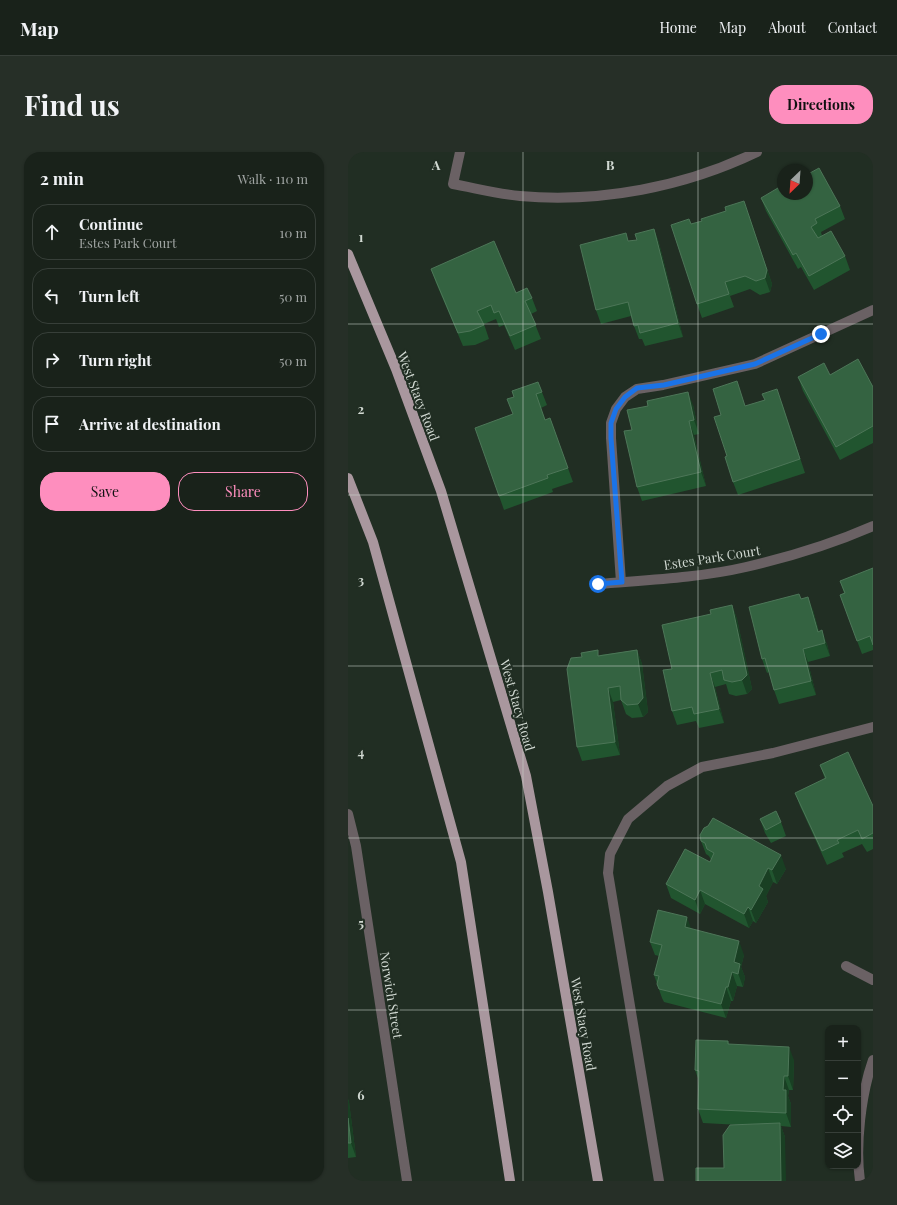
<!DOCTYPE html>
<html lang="en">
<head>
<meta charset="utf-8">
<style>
	body { margin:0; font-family:"Playfair Display",serif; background:#262f27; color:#f1f3f6 }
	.controls { position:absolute; right:12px; bottom:12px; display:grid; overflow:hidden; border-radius:8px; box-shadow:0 1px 3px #0004 }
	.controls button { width:36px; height:36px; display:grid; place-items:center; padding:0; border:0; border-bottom:1px solid #373f39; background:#19221a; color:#f1f3f6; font:20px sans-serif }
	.compass { position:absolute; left:429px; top:12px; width:36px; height:36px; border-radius:50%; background:#19221a; box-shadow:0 1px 3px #0004; rotate:205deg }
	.stop { position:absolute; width:12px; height:12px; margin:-9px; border:3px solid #1a73e8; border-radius:50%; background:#fff }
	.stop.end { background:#1a73e8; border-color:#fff; box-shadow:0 1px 4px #0008 }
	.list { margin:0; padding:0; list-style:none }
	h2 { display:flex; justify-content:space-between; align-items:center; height:52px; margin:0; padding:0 16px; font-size:17px }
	h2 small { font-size:13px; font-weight:400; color:#9fa4a2 }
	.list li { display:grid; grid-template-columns:26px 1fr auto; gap:12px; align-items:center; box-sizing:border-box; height:56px; margin:0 8px 8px; padding:0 8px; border:1px solid #373f39; border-radius:16px }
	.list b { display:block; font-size:15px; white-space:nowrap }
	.list p { margin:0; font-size:13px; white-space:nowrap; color:#9fa4a2 }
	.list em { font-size:13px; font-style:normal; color:#9fa4a2 }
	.actions { display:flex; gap:8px; padding:12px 16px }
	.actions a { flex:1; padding:9px 0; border:1px solid #fe8ebe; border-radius:16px; text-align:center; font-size:14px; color:#fe8ebe }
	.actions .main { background:#fe8ebe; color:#111 }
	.icon { flex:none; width:22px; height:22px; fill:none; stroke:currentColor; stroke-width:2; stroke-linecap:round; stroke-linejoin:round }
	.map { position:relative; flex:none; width:525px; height:1029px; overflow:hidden; border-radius:16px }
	header { display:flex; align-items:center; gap:24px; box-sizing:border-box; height:56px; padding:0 20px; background:#19221a; border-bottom:1px solid #373f39 }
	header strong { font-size:19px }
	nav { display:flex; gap:22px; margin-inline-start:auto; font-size:14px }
	.intro { display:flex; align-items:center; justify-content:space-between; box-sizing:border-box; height:96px; padding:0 24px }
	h1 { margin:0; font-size:28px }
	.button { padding:10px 18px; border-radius:16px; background:#fe8ebe; color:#111; font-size:14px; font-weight:700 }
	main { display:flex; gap:24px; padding:0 24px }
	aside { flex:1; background:#19221a; border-radius:16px; box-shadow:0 1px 3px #0004 }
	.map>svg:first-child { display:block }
</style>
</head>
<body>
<header>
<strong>Map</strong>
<nav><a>Home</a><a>Map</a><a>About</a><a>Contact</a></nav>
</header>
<div class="intro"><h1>Find us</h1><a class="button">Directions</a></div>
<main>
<aside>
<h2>2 min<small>Walk · 110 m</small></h2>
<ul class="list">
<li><svg class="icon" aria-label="ahead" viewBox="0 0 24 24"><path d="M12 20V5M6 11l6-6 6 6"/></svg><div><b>Continue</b><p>Estes Park Court</p></div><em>10 m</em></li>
<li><svg class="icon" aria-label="left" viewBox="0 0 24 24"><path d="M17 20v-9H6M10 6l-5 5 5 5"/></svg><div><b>Turn left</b></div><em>50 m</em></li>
<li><svg class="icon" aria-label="right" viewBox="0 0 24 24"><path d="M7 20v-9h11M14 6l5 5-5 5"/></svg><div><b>Turn right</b></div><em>50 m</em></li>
<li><svg class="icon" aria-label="arrive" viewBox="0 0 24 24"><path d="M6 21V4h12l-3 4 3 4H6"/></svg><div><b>Arrive at destination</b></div></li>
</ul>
<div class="actions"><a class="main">Save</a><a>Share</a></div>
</aside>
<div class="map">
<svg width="525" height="1029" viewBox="0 0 525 1029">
	<rect width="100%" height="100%" fill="#212e23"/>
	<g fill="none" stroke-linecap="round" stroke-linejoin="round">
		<!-- minor -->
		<g stroke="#6a6164" stroke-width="10">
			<path d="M112,0L105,32C127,36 150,42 172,44C253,51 336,35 409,0"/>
			<polyline points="273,430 263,286 263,271 268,257 277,245 289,237 315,233 407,212 525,158"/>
			<path d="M250,432C297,428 351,426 398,415C441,405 484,392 525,374"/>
			<polyline points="0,662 8,694 59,1029"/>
			<polyline points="498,814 525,828"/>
			<polyline points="311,1029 260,721 262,702 280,667 319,634 354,615 425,601 525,575"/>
			<path d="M512,1029C507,993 513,942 525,908"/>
		</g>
		<!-- major -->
		<g stroke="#a9979e" stroke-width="10">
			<polyline points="0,102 48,217 93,339 178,624 200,740 250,1029"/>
			<polyline points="0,326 25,390 113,710 162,1029"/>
		</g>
	</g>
	<!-- wall -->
	<g fill="#21552f">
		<polygon points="413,46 492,54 497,67 473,80 474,84 497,104 502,118 466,138 453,115 450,117 418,59"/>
		<polygon points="401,63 424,132 422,140 412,143 402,137 382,144 386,155 354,166 349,152 343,72"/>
		<polygon points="306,77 311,91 335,185 297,194 294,187 291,187 286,174 283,164 253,172 248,158 281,89 289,88"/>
		<polygon points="83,117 168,141 184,146 189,159 183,162 193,187 167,198 156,173 151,175 148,167 136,172 141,187 127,193 115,194 88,131"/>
		<polygon points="450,225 525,235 525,291 492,308 455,239"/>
		<polygon points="190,230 199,253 193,256 197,268 202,266 225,330 204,337 205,340 156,358 127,276 165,263 166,245"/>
		<polygon points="434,251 457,321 390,343 385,330 379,304 398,254"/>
		<polygon points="345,253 351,282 346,283 358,334 294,349 289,335 284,278"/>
		<polygon points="525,416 525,498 514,502 492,443 496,441 492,429"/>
		<polygon points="453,447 465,458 471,480 479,492 482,504 460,510 468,543 431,552 426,538 421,520 419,521 414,507"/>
		<polygon points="384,453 389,467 404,537 399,542 388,544 381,542 378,532 367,535 376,571 351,576 348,569 329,573 324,559 324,517 363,462"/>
		<polygon points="289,498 294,512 300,560 295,565 284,566 278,562 273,548 265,550 272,603 234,609 229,595 252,503"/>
		<polygon points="472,613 525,654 525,697 519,700 514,692 494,701 496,705 479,713 452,654 447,641 477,627"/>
		<polygon points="412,667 433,670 438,684 423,691 417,681"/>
		<polygon points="360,674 438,717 429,732 425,730 418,744 420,750 408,771 405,769 401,776 357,752 352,762 323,746 318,732 362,710 363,708 361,704 358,702 353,689"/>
		<polygon points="343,777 396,803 393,815 397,825 395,835 389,834 385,849 383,849 378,866 316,850 314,846 306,823 311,804 307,803 302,790"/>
		<polygon points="380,889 381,892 446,908 445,938 441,938 440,944 443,952 443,975 433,974 437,985 376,1016 392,973 355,971 350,957 351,929 347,918"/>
		<polygon points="0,947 1,950 8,1005 0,1006"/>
	</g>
	<!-- shaded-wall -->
	<g fill="#193f23">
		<polygon points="396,49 424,132 422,140 417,126"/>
		<polygon points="306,77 311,91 335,185 330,171"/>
		<polygon points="340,240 345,253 351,282 346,268"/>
		<polygon points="341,269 346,283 358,334 353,320"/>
		<polygon points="460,445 465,458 475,494 470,480"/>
		<polygon points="384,453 389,467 404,537 399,542 394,528"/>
		<polygon points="474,478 479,492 482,504 477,491"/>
		<polygon points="455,497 460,510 468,543 463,529"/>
		<polygon points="289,498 294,512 300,560 295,565 290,552"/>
		<polygon points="362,521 367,535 376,571 371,557"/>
		<polygon points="260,536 265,550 272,603 267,590"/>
		<polygon points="433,703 438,717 429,732 424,718"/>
		<polygon points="420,716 425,730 418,744 420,750 408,771 403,758 411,734"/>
		<polygon points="352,738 357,752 352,762 347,748"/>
		<polygon points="400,755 405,769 401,776 396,762"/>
		<polygon points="339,765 344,779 337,775"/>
		<polygon points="391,789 396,803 393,815 397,825 395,835 386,810"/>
		<polygon points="384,820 389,834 385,849 380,835"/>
		<polygon points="378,835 383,849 378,866 373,852"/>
		<polygon points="441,895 446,908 445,938 440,924"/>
		<polygon points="436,924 441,938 440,944 443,952 443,975 438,961 435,938"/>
		<polygon points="0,947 1,950 8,1005 3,991 0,966"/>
		<polygon points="432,971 437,985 438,1029 433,1029"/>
	</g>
	<!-- building -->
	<g fill="#346341" stroke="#4d7658">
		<polygon points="457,16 462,21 471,16 492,54 467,67 469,71 463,75 470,86 483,79 497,104 461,124 448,101 445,103 413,46 435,33 435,42 459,42 459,18 452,18"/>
		<polygon points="396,49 419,118 417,126 408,129 397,124 377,130 381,142 349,152 323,73 341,67 343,72 354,69 353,67 378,59 377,55"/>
		<polygon points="306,77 330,171 292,181 290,173 286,174 280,150 248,158 232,93 278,81 280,89 289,88 287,82"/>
		<polygon points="146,89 168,141 179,136 184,146 177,149 188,173 162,184 151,159 146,161 143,153 129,159 136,173 122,179 110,181 83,117"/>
		<polygon points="510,207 525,235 525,274 488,295 450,225 476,211 482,223"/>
		<polygon points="389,229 397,254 417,248 414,242 429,237 452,307 385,330 377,305 379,304 366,265 373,263 365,237"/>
		<polygon points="190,230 194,240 188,242 197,268 202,266 220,316 199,323 200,326 151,344 127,276 165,262 159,247 166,245 164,239"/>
		<polygon points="340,240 346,268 341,269 353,320 289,335 276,279 284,278 279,258 300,254 299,249"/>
		<polygon points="525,416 525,493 522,484 509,489 492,443 497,441 492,429"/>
		<polygon points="451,442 453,447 460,445 470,480 474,478 477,491 455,497 463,529 426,538 417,506 414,507 401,455"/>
		<polygon points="384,453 399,523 394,528 384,530 376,528 374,518 362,521 371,557 346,562 344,555 324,559 315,518 324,517 314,473 363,462 362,458"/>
		<polygon points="250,498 250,504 289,498 295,546 290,552 279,553 273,548 272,534 260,536 267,590 229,595 219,517 223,506 234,505 233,501"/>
		<polygon points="500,600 525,654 525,681 514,687 510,678 489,688 491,691 474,699 447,641 478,626 472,613"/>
		<polygon points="428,659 433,670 418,678 412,667"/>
		<polygon points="365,666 433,703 424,718 420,716 411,734 415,737 403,758 400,755 396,762 352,738 347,748 318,732 337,697 362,710 366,701 359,697 357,691 353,689 352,683 356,676 360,674"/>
		<polygon points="310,758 339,765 337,775 391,789 386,810 392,812 390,822 384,820 380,835 378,835 373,852 311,837 309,832 311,824 306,823 314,793 302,790"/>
		<polygon points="348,888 380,889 380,892 441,895 440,924 436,924 435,938 438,938 438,961 350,957 351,919 347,918"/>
		<polygon points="0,966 3,991 0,991"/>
		<polygon points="432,971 433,1029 348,1029 348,1016 376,1016 375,983 382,973"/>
	</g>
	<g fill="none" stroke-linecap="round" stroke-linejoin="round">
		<!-- route -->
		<polyline stroke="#1a73e8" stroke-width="5" points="250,432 274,430 263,286 263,271 268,257 277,245 289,236 316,233 407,212 473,182"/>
	</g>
	<!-- grid -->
	<path fill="none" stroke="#d1d9d2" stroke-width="1" stroke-opacity="0.55" d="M175,0V1029M350,0V1029M0,172H525M0,343H525M0,514H525M0,686H525M0,858H525"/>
	<g text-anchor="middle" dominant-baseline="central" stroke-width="4" stroke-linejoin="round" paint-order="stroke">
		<!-- street labels -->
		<g font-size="13" fill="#d1d9d2" stroke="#212e23">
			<text transform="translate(71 244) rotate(69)">West Stacy Road</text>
			<text transform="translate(364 405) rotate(-9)">Estes Park Court</text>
			<text transform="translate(170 553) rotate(74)">West Stacy Road</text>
			<text transform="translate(44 843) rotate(81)">Norwich Street</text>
			<text transform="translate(236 872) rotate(80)">West Stacy Road</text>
		</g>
	</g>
	<g font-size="13" text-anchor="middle" font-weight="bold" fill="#d1d9d2" stroke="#212e23" stroke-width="4" stroke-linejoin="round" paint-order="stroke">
		<text x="88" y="18">A</text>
		<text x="262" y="18">B</text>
		<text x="13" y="90">1</text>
		<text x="13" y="262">2</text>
		<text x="13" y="433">3</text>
		<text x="13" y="605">4</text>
		<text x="13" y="776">5</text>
		<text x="13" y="948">6</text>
	</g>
</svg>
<div class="controls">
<button>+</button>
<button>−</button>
<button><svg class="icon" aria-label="locate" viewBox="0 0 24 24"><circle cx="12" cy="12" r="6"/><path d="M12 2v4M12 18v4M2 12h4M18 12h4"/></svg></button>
<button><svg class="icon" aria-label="layers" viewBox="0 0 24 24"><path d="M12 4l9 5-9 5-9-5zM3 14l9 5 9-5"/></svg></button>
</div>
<svg class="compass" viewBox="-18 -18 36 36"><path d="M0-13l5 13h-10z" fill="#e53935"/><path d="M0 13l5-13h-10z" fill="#9fa4a2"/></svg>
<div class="stop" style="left:250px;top:432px"></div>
<div class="stop end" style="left:473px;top:182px"></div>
</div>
</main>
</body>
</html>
